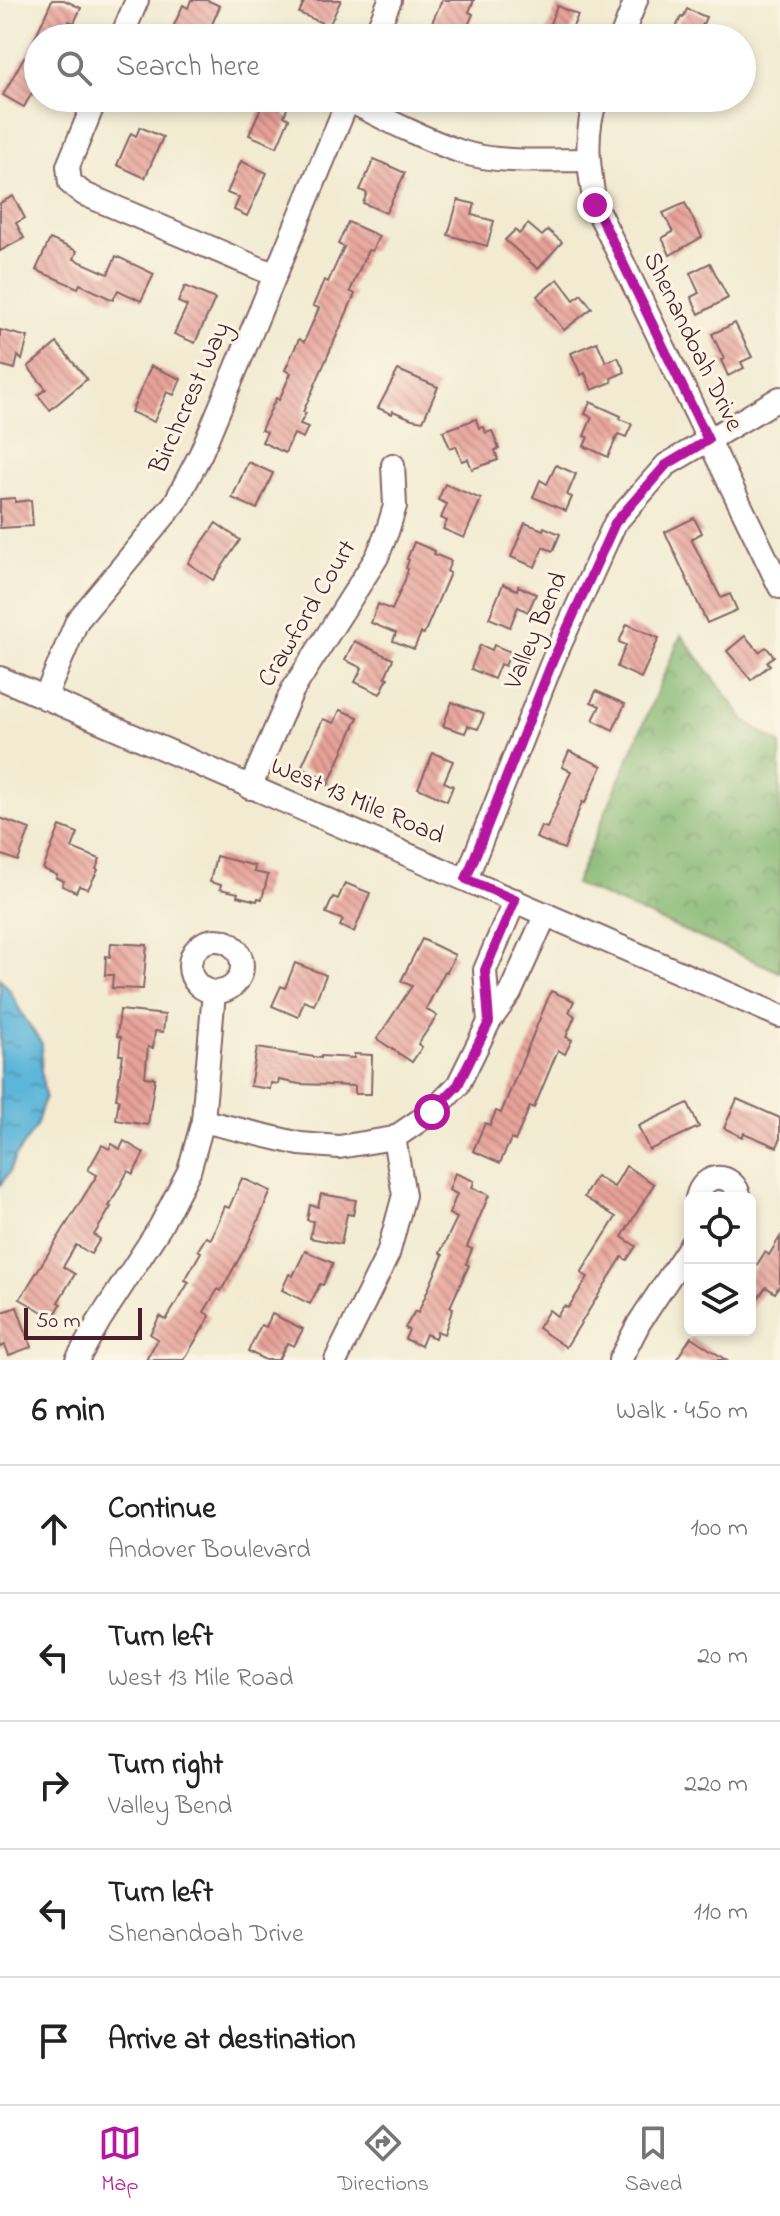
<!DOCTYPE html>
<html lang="en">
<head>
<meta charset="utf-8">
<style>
	body { margin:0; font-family:"Indie Flower",sans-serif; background:#f6f6f6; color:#222 }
	.controls { position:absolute; right:24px; bottom:24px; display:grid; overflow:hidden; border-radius:12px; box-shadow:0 4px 12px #0003 }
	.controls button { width:72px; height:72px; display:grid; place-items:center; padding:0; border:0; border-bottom:2px solid #e0e0e0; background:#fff; color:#222; font:40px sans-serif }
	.scale { position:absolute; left:24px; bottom:20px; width:118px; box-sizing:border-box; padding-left:8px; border:4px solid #4a1f2b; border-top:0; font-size:22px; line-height:28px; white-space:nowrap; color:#4a1f2b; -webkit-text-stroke:6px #fcf5e5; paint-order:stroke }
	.stop { position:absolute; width:24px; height:24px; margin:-18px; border:6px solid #b5179e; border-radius:50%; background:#fff }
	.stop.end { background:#b5179e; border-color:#fff; box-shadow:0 2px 8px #0008 }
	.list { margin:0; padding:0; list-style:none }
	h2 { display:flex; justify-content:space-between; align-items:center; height:104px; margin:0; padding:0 32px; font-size:34px }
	h2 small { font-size:26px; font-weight:400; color:#767676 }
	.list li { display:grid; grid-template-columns:52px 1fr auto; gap:24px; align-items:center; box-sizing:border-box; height:128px; padding:0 32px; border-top:2px solid #e0e0e0 }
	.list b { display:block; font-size:30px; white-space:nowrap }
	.list p { margin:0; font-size:26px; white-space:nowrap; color:#767676 }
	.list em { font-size:26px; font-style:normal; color:#767676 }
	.icon { flex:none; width:44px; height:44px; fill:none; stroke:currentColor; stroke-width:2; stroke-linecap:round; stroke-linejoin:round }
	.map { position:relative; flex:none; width:780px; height:1360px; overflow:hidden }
	.search { position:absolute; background:#fff; box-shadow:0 4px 12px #0003; left:24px; right:24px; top:24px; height:88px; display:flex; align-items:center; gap:20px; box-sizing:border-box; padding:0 28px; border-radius:44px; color:#767676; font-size:30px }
	.sheet { height:744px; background:#fff }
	nav { display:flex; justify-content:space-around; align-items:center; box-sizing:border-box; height:112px; border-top:2px solid #e0e0e0; background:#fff; font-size:22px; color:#767676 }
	nav a { display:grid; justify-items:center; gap:4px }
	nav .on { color:#b5179e }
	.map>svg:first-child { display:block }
</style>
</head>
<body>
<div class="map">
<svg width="780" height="1360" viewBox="0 0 780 1360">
	<defs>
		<pattern id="forest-crowns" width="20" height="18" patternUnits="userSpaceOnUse" patternTransform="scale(2)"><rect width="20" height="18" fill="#82b670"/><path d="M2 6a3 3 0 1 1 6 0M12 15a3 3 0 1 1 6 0" fill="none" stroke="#6c935c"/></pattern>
		<pattern id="water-ripples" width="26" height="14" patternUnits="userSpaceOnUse" patternTransform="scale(2)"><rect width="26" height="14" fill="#5cb6d9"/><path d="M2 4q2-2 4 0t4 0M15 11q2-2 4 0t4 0" fill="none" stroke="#4e93b0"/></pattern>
		<pattern id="building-back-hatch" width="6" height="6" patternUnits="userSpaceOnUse" patternTransform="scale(2)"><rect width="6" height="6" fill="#e7a29a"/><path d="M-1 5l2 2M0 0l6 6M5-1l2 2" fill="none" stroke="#bd837e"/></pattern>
	</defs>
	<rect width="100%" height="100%" fill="#fcf5e5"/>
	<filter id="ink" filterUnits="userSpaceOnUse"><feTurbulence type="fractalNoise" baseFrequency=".0125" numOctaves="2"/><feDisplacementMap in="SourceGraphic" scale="16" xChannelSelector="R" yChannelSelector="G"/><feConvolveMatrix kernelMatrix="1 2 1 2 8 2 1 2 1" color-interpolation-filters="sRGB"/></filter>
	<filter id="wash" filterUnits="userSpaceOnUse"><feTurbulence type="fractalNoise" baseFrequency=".006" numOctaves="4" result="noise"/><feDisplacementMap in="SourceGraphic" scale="32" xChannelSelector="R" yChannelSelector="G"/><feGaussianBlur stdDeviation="1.8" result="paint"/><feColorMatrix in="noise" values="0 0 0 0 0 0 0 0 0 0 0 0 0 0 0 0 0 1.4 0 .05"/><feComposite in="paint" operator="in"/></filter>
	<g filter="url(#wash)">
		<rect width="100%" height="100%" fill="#f2ebd2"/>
		<!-- forest -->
		<polygon fill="url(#forest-crowns)" stroke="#666a4e" stroke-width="2" points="681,635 746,721 780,744 780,972 575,884"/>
		<!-- water -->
		<polygon fill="url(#water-ripples)" stroke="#536a82" stroke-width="2" points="0,978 9,989 22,1014 42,1044 41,1071 45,1096 36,1127 15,1157 9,1173 0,1185"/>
		<g id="blocks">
			<!-- building -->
			<g fill="url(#building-back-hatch)">
				<polygon points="52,0 64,0 81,8 74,23 69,21 62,38 38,38 38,96 32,93 24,107 3,95 24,57 26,58"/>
				<polygon points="191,0 207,0 220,6 206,38 185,38 171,32 183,5 188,8"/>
				<polygon points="305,0 341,0 329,26 299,13"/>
				<polygon points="442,0 474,0 469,12 473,14 463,38 425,38"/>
				<polygon points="557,6 578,15 568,38 544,38"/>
				<polygon points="687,9 706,17 697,38 671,38 681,17 683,18"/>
				<polygon points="265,98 288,106 284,116 289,119 277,147 249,135"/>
				<polygon points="504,98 546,98 542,112 504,102"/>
				<polygon points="140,127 163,137 145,178 117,165 131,133 136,136"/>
				<polygon points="374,159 405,173 386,213 363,203 367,193 360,190"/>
				<polygon points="241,161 267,173 247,216 234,210 239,198 227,193"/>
				<polygon points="13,196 25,218 16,223 24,238 0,251 0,203"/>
				<polygon points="458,200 475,204 472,215 494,221 487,246 448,235"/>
				<polygon points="685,203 702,237 670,255 662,238 673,232 663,213"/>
				<polygon points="348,222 379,236 372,251 368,250 350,291 355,294 303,412 306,413 300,424 308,427 303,438 294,434 285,453 262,442 267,432 261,430 276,398 279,400 291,373 285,370 299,339 304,342 319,308 313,306 324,280 328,282 344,247 338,244"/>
				<polygon points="528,224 542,236 548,230 562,242 538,269 505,240 515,230 519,234"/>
				<polygon points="50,239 77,251 74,259 108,274 116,256 154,274 141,301 118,290 113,300 80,284 78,288 36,270"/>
				<polygon points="710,263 728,298 699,314 691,297 699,293 690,273"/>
				<polygon points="558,279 574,300 581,294 592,308 564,330 537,296"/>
				<polygon points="185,286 215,299 195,343 174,334 187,306 178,302"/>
				<polygon points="735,323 752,357 741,362 744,368 728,376 721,360 724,359 712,334"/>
				<polygon points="0,330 28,337 22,360 18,356 15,369 0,365"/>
				<polygon points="597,342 606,362 618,357 625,372 611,378 612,382 592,390 585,373 581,375 571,353"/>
				<polygon points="57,343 87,379 50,410 38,395 46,389 28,367"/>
				<polygon points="151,366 181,379 174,395 167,392 154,422 131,412"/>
				<polygon points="398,370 438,387 423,421 412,419 393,411 392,414 378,408"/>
				<polygon points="590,402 621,416 620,419 632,424 626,437 618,434 608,457 584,446 588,437 584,436 592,417 585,414"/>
				<polygon points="476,419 479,428 484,427 486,433 492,431 499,449 495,450 498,460 472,469 468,459 462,461 456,446 450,448 443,431"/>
				<polygon points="248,462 273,473 257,509 232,498"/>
				<polygon points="556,465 576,474 567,495 572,497 566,511 533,497 540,480 547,484"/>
				<polygon points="445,484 481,499 464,538 443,529 447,521 441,518 447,504 438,500"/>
				<polygon points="15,498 15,502 31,500 33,526 0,528 0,499"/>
				<polygon points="694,518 702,533 691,539 721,598 730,594 737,610 707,623 665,532"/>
				<polygon points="216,523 240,540 213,580 188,563"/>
				<polygon points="525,523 543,530 544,527 560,534 553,551 543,547 535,567 511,557"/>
				<polygon points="414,542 435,551 434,554 451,561 447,571 450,573 424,634 421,633 414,649 393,641 396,633 371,623 378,604 392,610 405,580 408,569 406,568 409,560 407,559"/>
				<polygon points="503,584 517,590 518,586 536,594 528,612 518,607 510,627 489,618"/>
				<polygon points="627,624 659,638 641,678 617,667 626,645 619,642"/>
				<polygon points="745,636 759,652 766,647 774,656 767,662 770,665 751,680 727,651"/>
				<polygon points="354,641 393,659 385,677 388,678 380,694 355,682 362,668 345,660"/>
				<polygon points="480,645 492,650 494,645 511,652 505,666 500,664 494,679 471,669"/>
				<polygon points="596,691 625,704 613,730 593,720 600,706 591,702"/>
				<polygon points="452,702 484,714 478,729 468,726 465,733 443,726"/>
				<polygon points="340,710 358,717 328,785 316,780 318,775 301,768 323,719 334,723"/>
				<polygon points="569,751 602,766 585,803 582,802 564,849 536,838 541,826 547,828 571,771 562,767"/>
				<polygon points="433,753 453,761 444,782 453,786 447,801 418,788"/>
				<polygon points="0,818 30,829 18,861 0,854"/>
				<polygon points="60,826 78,833 72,848 100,859 96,869 98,870 88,889 79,886 76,892 62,886 64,881 56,878 57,875 43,869"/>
				<polygon points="216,856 255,866 254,872 268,875 262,899 258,898 257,901 237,896 238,893 220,889 221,885 210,882"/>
				<polygon points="345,883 370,893 354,932 340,926 343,920 326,913 333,897 338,899"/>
				<polygon points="422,939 455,955 447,972 445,971 426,1009 437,1016 418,1044 422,1047 412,1062 377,1039 412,986 401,981"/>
				<polygon points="111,943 147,945 143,989 112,988 113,975 105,975 106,956 110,957"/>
				<polygon points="295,963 326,975 314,1005 304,1001 298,1017 272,1006 281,986 285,988"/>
				<polygon points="551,991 574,1001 569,1012 575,1016 566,1037 572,1040 565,1054 558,1050 534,1108 530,1106 515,1141 511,1139 500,1163 473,1151 485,1123 490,1125 496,1111 501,1113"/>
				<polygon points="120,1010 165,1015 163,1032 155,1031 153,1048 148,1047 145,1077 155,1078 148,1125 116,1120 119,1099 116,1099 123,1055 119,1055 121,1037 117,1036"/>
				<polygon points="257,1048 321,1058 321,1056 354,1058 354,1054 372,1055 371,1094 355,1094 355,1086 299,1084 279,1080 278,1084 271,1083 270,1089 250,1086"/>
				<polygon points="737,1099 780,1118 780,1140 777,1147 744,1133 742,1137 724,1128"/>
				<polygon points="688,1103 699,1127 649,1150 638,1126"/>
				<polygon points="124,1141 144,1153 133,1174 128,1171 109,1206 111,1207 94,1235 100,1239 91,1254 76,1245 63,1267 75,1274 58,1302 61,1304 53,1318 20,1299 97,1175 88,1170 102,1145 109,1149 112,1144 120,1149"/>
				<polygon points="626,1166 654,1184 622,1237 636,1246 627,1260 622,1257 566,1347 538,1328 549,1310 557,1316 564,1306 568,1308 588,1277 581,1273 616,1217 584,1197 596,1176 614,1187"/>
				<polygon points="455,1173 474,1181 472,1188 489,1195 467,1247 472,1249 466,1264 469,1265 450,1307 453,1308 444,1334 437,1331 435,1338 426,1334 421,1346 405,1339 409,1330 405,1328 415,1311 418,1313 443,1255 440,1253 457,1218 449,1214 457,1194 449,1190"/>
				<polygon points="242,1178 271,1191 249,1241 227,1280 221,1291 218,1289 204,1312 210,1316 184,1360 146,1360 158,1339 150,1334 160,1316 166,1320 189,1282 185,1280 201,1252 198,1250 206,1237 211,1239 225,1206 229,1208"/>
				<polygon points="321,1194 356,1200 353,1215 347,1214 341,1244 310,1238 313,1221 307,1220 310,1205 318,1207"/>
				<polygon points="780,1237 780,1285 775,1293 766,1287 750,1310 750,1276 765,1252 769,1255"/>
				<polygon points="305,1251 333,1263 323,1285 320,1284 310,1304 282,1290 289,1274 293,1276"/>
				<polygon points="17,1307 31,1347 9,1355 5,1345 0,1347 0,1313"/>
				<polygon points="272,1314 303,1329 294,1346 287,1343 278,1360 265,1360 248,1351 261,1325 266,1327"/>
				<polygon points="691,1337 726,1360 676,1360"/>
			</g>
		</g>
	</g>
	<g filter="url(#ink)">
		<use href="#blocks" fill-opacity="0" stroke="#856665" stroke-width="2"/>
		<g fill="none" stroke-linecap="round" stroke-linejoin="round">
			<!-- minor casing -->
			<g stroke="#856665" stroke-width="26">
				<g id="minor">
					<polyline points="121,38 137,0"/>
					<polyline points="374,38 390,0"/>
					<polyline points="621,38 636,0"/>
					<polyline points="96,98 68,166 70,183 84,194 275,275"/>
					<path d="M597,98C583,133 589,169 595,205L780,587"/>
					<path d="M348,100C385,119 423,139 462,152C498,164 549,160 587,160"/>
					<polyline points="0,678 780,1016"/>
					<polyline points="45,698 77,621 175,503 201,453 349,98"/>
					<polyline points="250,788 292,691 377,557 387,532 395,506 393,465"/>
					<polyline points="466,879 553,660 615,523 666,465 780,398"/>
					<circle cx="216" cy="966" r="26"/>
					<polyline points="489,1022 485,970 515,900"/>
					<polyline points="203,1121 300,1144 339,1147 394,1138 432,1112 458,1085 489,1022 510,993 546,914"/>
					<path d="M697,1198C703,1171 734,1171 740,1198"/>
					<polyline points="77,1360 99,1321 160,1227 189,1171 203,1121 214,992"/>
					<polyline points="336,1360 388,1254 404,1195 394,1138"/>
					<polyline points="620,1360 639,1323 690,1246"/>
				</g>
			</g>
			<!-- minor -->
			<use href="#minor" stroke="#fff" stroke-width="22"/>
		</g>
	</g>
	<g fill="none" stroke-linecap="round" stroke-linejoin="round" filter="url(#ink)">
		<!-- route -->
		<polyline stroke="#b5179e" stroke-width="10" points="432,1112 458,1085 489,1022 485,970 515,900 466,879 553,660 615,523 666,465 708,440 595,205"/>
	</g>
	<g text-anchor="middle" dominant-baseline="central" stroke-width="6" stroke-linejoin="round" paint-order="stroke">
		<!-- street labels -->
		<g font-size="26" fill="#4a1f2b" stroke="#fcf5e5">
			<text transform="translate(692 342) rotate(64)">Shenandoah Drive</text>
			<text transform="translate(191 398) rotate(-66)">Birchcrest Way</text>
			<text transform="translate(308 614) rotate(-59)">Crawford Court</text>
			<text transform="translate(537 631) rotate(-67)">Valley Bend</text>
			<text transform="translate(357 802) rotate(23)">West 13 Mile Road</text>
		</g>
	</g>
</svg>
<div class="controls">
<button><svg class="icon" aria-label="locate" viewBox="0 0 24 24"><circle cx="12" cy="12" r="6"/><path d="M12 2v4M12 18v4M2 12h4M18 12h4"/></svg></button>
<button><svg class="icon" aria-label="layers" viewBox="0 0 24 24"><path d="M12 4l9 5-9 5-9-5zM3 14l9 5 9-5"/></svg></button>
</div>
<div class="scale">50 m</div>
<div class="stop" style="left:432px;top:1112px"></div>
<div class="stop end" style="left:595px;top:205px"></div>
<div class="search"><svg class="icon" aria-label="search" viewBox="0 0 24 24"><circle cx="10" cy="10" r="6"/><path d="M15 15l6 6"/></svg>Search here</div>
</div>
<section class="sheet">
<h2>6 min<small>Walk · 450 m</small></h2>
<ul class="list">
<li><svg class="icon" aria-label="ahead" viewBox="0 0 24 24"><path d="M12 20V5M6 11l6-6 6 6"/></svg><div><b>Continue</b><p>Andover Boulevard</p></div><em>100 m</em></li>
<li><svg class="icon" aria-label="left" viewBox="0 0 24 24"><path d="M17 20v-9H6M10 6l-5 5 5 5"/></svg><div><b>Turn left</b><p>West 13 Mile Road</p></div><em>20 m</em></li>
<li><svg class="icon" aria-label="right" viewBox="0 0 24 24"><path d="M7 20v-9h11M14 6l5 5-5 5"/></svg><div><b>Turn right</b><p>Valley Bend</p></div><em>220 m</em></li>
<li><svg class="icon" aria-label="left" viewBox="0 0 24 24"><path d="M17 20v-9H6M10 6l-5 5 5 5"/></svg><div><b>Turn left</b><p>Shenandoah Drive</p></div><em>110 m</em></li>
<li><svg class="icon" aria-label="arrive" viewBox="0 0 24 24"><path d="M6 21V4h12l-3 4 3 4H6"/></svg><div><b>Arrive at destination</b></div></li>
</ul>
</section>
<nav>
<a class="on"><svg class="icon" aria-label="map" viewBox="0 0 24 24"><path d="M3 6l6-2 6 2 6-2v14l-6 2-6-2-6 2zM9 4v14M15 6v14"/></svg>Map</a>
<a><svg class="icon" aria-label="directions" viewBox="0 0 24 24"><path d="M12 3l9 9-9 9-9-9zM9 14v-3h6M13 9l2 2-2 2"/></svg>Directions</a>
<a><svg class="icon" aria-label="saved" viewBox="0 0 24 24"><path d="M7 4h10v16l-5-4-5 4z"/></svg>Saved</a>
</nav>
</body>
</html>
